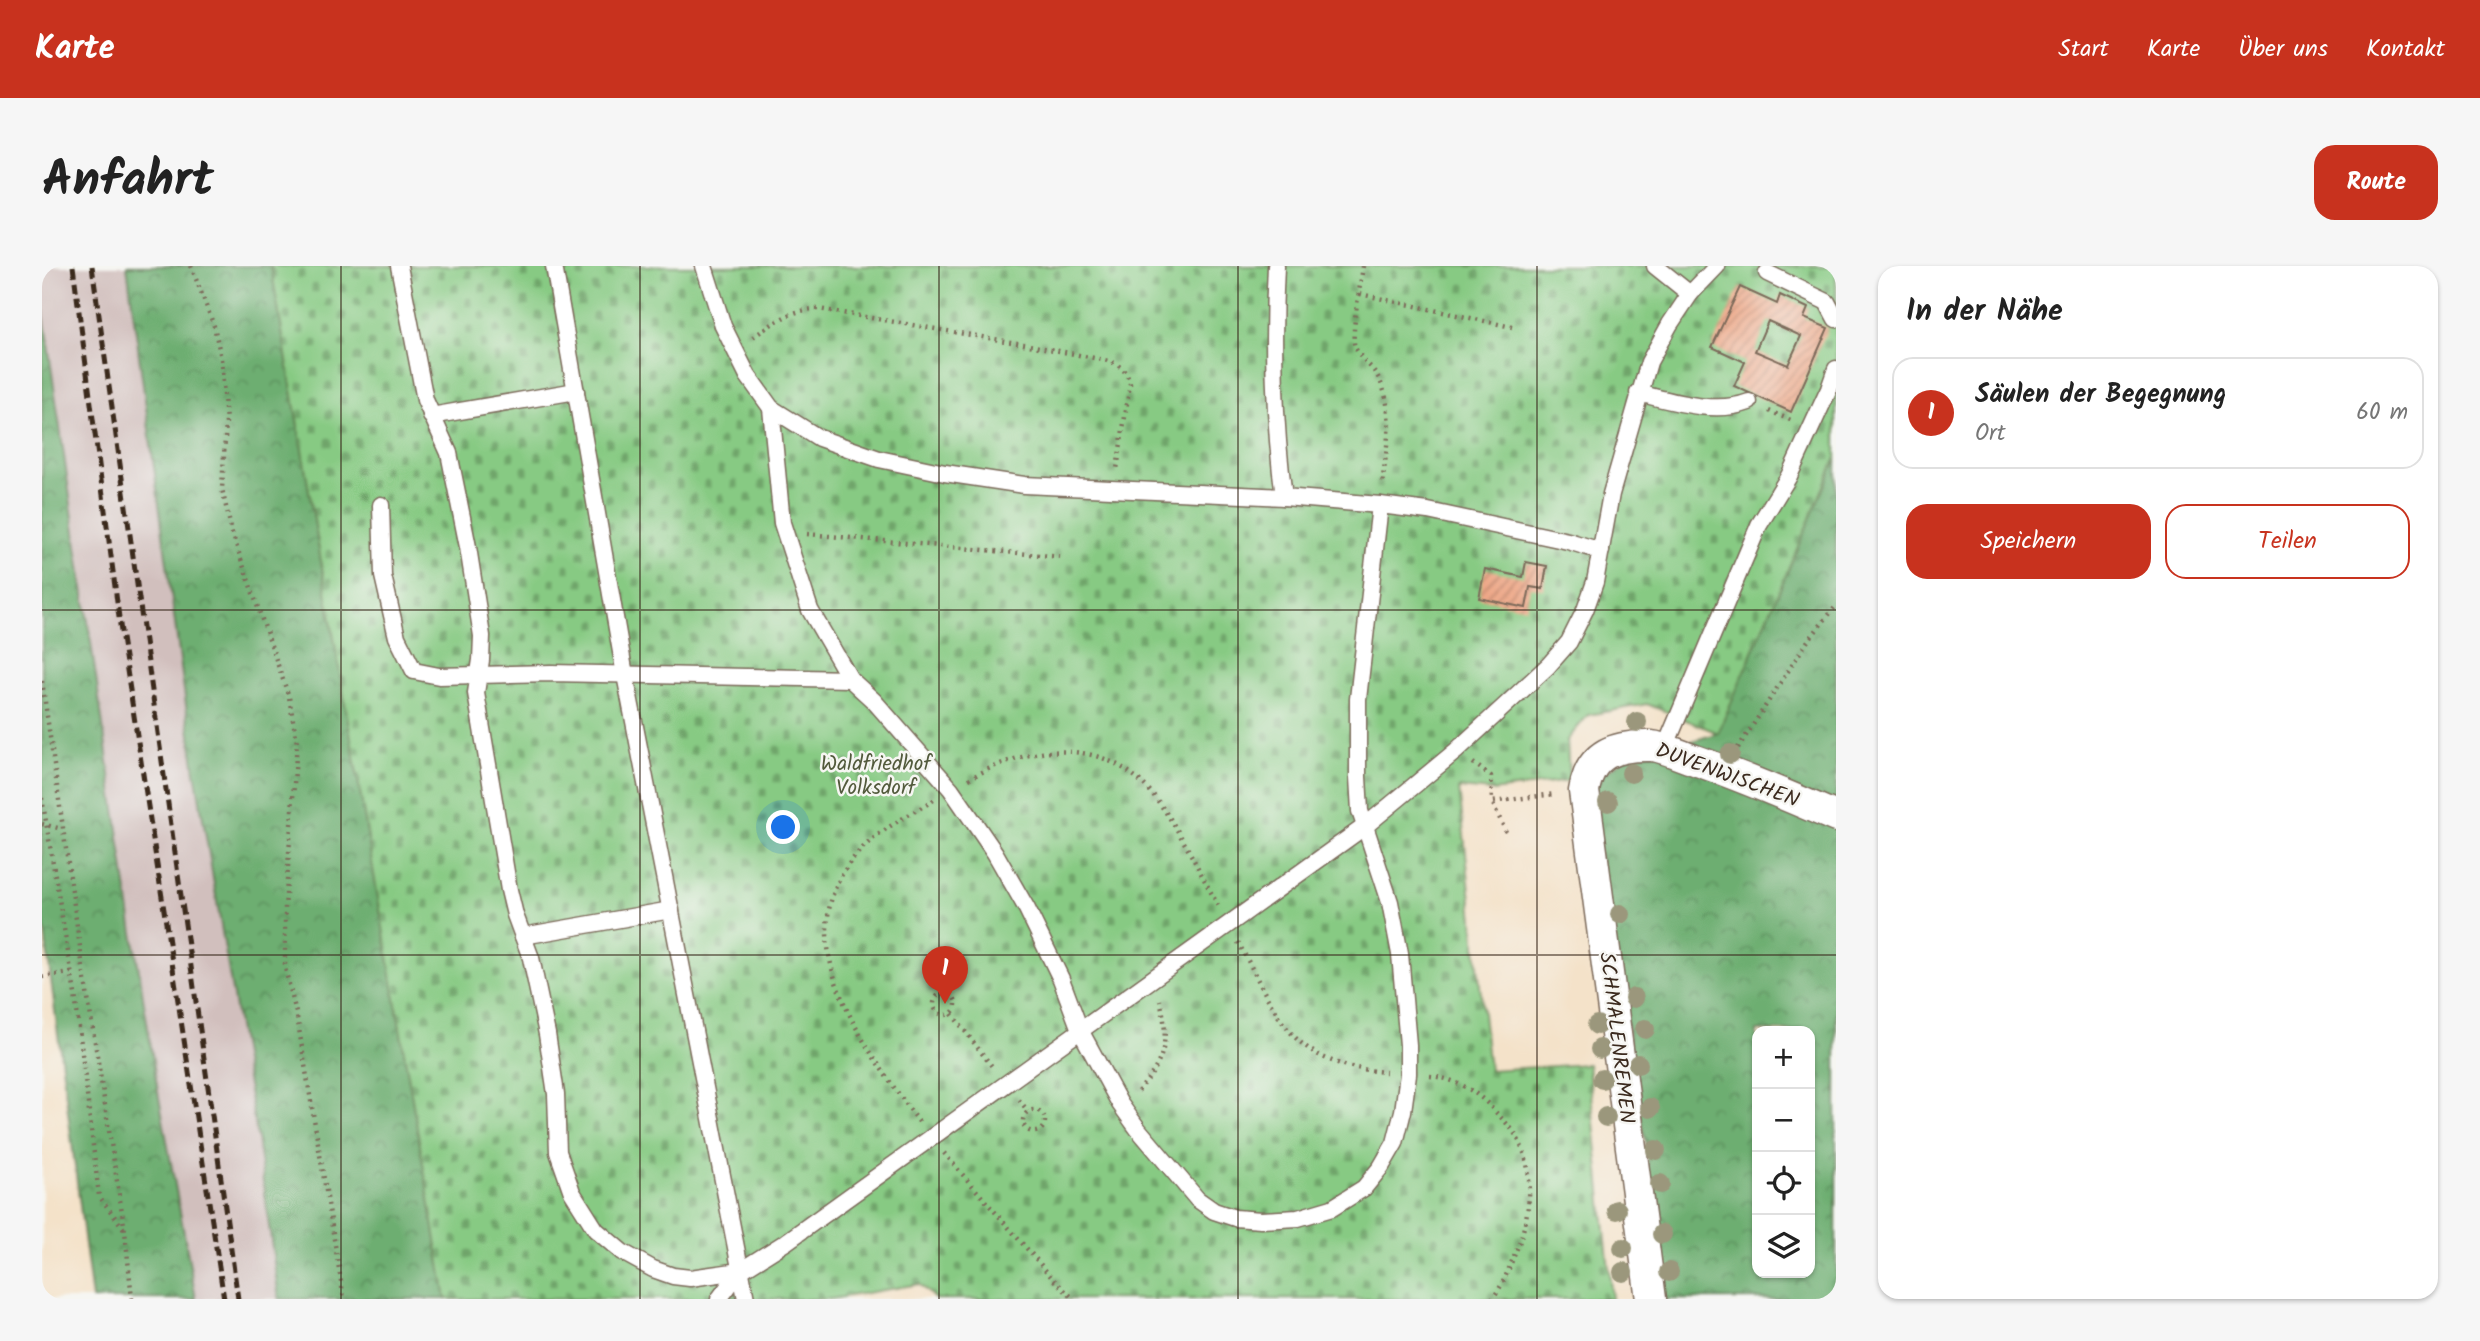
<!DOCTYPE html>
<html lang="de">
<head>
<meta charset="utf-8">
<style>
	body { margin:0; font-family:Kalam,sans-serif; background:#f6f6f6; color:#222 }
	.controls { position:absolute; right:21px; bottom:21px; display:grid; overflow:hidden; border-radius:14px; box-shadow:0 2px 5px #0004 }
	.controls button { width:63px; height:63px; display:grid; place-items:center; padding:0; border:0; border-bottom:2px solid #e0e0e0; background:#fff; color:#222; font:35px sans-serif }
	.you { position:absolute; left:742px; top:562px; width:24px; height:24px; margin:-18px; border:5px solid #fff; border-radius:50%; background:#1a73e8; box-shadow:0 0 0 10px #1a73e833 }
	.badge { display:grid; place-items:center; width:46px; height:46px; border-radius:50%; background:#c8321e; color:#fff; font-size:23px; font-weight:700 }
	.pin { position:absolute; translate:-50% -58px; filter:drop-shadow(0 2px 4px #0008) }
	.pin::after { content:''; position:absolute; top:37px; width:24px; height:21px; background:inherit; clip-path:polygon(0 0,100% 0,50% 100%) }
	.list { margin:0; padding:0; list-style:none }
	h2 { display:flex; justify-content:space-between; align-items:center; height:91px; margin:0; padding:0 28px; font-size:30px }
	h2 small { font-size:23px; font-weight:400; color:#767676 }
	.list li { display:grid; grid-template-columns:46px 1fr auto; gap:21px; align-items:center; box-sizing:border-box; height:112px; margin:0 14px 14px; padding:0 14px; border:2px solid #e0e0e0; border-radius:21px }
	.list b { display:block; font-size:26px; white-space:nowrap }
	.list p { margin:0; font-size:23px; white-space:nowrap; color:#767676 }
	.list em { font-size:23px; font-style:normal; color:#767676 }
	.actions { display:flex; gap:14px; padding:21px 28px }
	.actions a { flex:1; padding:16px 0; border:2px solid #c8321e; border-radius:21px; text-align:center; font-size:24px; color:#c8321e }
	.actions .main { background:#c8321e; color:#fff }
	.icon { flex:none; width:38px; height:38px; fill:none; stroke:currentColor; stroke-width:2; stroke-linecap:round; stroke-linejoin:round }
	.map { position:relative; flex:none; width:1794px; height:1033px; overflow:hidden; border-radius:21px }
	header { display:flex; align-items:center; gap:42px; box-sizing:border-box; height:98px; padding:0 35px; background:#c8321e; color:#fff }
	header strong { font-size:33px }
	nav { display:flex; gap:38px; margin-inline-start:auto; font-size:24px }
	.intro { display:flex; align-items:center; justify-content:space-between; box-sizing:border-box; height:168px; padding:0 42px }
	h1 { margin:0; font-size:49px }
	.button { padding:18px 32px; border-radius:21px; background:#c8321e; color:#fff; font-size:24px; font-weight:700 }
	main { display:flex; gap:42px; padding:0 42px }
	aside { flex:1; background:#fff; border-radius:21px; box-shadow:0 2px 5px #0004 }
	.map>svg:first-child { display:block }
</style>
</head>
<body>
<header>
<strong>Karte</strong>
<nav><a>Start</a><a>Karte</a><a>Über uns</a><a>Kontakt</a></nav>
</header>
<div class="intro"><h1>Anfahrt</h1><a class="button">Route</a></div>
<main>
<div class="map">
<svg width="1794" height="1033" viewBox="0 0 1794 1033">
	<defs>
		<pattern id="forest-crowns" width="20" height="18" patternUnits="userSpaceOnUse" patternTransform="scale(1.75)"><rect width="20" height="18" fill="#6dae71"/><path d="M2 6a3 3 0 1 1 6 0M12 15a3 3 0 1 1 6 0" fill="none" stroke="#5b8e5c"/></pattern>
		<pattern id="cemetery-stones" width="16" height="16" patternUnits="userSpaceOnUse" patternTransform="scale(1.75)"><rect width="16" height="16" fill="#87ca83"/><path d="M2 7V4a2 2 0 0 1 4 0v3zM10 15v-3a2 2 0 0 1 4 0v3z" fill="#70a46b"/></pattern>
		<pattern id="building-hatch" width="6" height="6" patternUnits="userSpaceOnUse" patternTransform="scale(1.75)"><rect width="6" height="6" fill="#eea787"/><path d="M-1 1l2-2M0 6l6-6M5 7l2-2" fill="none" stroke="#c2886e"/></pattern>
	</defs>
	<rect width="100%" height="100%" fill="#f6f6f2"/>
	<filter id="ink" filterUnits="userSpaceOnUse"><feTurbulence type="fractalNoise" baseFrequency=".0143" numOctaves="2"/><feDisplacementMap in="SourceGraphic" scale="14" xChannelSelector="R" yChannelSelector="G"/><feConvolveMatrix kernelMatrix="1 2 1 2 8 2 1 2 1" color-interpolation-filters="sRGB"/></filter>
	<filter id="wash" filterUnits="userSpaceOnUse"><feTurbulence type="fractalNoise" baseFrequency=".00686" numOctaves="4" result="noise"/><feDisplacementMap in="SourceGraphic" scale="28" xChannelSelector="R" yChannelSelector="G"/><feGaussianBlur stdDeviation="1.57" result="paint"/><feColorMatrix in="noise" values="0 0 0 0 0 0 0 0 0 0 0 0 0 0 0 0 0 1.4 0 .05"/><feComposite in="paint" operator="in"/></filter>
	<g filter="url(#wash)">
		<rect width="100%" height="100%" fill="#f4e2c9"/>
		<!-- industrial -->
		<polygon fill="#d1bfbd" points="0,0 85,0 153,506 215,872 237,1033 154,1033 116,826 68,516 0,37"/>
		<!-- forest -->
		<g fill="url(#forest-crowns)" stroke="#546c48" stroke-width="2" fill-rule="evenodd">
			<polygon points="85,0 229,0 404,1033 237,1033 215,872 153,506"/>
			<polygon points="0,37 89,654 116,826 154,1033 50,1033 0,644"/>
			<path d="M1794,192V1033H1593L1606,891L1548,532L1561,508L1584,492L1622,484L1676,467ZM1715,765H1768V1007H1715Z"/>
		</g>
		<!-- cemetery -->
		<polygon fill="url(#cemetery-stones)" stroke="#617a50" stroke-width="2" points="229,0 1794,0 1794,192 1676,467 1605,438 1546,449 1525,474 1527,515 1450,525 1417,522 1447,804 1546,798 1570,1033 893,1033 877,1018 789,1033 404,1033"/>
		<g id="blocks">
			<!-- building -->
			<g fill="url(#building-hatch)" fill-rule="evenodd">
				<path d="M1698,21L1735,38L1738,29L1766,42L1762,52L1786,62L1749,146L1692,120L1703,96L1670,81ZM1726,55L1759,70L1746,99L1713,85Z"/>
				<polygon points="1484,296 1505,300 1501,323 1488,321 1484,342 1437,332 1443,303 1481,311"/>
			</g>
		</g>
	</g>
	<g filter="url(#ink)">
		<use href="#blocks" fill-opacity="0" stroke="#7c6a5a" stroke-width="2"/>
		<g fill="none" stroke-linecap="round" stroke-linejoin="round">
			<!-- lane casing -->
			<g stroke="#7c6a5a" stroke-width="19">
				<g id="lane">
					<polyline points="357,0 383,134 407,187 426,281 440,370 439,394 434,427 467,624 473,649 489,692 505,768 514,828 516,886 530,926 554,964 580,986 611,1003 631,1010 648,1012 698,1005 744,976 1322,561 1414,485 1506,400 1527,376 1543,344 1553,316 1569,228 1607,96 1628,58 1648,28"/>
					<polyline points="512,0 583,409 704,1033"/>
					<polyline points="662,0 681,60 706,110 729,142 777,172 837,193 903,207 982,219 1242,231 1338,239 1386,245 1526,275 1559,285"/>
					<path d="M1234,0C1230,73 1232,158 1242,231"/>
					<polyline points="1613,0 1648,28 1675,0"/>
					<polyline points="1725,7 1785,36 1794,53"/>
					<path d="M1596,127C1630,135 1673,149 1707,136"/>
					<polyline points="729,142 740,257 768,344 808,413 832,435 909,523 953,587 985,643 1019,713 1038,764 1078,838 1096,863 1155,933 1172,945 1193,952 1219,954 1256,952 1290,942 1322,922 1339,901 1353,877 1361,845 1366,808 1366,779 1358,688 1348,636 1318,545 1316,511 1316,433 1338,239"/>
					<polyline points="389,150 534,125"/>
					<polyline points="339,239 341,310 355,371 372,405 397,410 509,407 808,413"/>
					<polyline points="1622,484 1717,259 1747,210 1787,123 1794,103"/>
					<polyline points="481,670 629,644"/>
					<polyline points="677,1033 698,1005"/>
				</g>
			</g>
			<!-- street casing -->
			<g stroke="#7c6a5a" stroke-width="33">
				<path id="street" d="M1609,1033L1542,525C1548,487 1573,479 1609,480C1622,481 1637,489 1650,493C1699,510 1746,530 1794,551"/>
			</g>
			<!-- path -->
			<g stroke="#7c6a5a" stroke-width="4.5" stroke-dasharray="2 5" stroke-linecap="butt">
				<polyline points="149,0 172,60 179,92 184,155 180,223 190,267 247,431 255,477 243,642 243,702 255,751 302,1033"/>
				<path d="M1321,0C1319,16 1308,70 1313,81C1318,93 1330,100 1336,111C1354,143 1344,185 1340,219"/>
				<polyline points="1318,28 1470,61"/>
				<path d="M711,71C733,56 749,43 777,43L987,79L1067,95C1079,100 1085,105 1088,118L1075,203"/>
				<polyline points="1727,145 1751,155"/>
				<polyline points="765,268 1020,291"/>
				<polyline points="0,415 40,695 83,965 90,1033"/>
				<polyline points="1696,482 1765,376 1794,340"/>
				<polyline points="1431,497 1449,510 1450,536"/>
				<path d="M927,513C992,476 1070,469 1118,538C1141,570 1158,607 1177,641"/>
				<polyline points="0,532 33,728 57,930 82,963"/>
				<polyline points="0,558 20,563"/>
				<polyline points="1464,566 1450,536 1513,528"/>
				<path d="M1196,676C1238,753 1246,798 1344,806"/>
				<polyline points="0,711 29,707"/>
				<circle cx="903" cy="738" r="11"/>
				<polyline points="910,748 952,803"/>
				<path d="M1388,810C1411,812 1433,824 1449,841C1455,848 1462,854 1468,861C1497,897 1489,951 1472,990C1466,1005 1460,1021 1450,1033"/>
				<path d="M1096,825C1123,796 1128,773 1118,734"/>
				<polyline points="977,834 986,845"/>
				<circle cx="992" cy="855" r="11"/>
				<path d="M877,856C825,784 740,675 814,589C835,565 865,550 892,534"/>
				<polyline points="902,887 1012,1014 1032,1033"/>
			</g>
			<!-- lane -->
			<use href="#lane" stroke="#fff" stroke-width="16"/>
			<!-- street -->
			<use href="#street" stroke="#fff" stroke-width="30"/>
			<!-- rail -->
			<g stroke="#3b2a1e" stroke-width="5" stroke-dasharray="10 5" stroke-linecap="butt">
				<polyline points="31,0 78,359 182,1033"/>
				<polyline points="50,0 196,1033"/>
			</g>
		</g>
		<!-- trees -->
		<g fill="#9b977b">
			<circle cx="1595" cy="456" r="10"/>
			<circle cx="1688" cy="488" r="10"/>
			<circle cx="1589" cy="507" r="10"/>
			<circle cx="1566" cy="536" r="10"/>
			<circle cx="1578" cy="648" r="10"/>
			<circle cx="1592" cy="732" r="10"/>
			<circle cx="1555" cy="759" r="10"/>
			<circle cx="1603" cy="763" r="10"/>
			<circle cx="1558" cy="783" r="10"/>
			<circle cx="1596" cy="798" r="10"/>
			<circle cx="1560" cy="813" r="10"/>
			<circle cx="1608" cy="842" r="10"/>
			<circle cx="1564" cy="851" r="10"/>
			<circle cx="1614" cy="884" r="10"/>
			<circle cx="1618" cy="918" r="10"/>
			<circle cx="1575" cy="944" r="10"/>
			<circle cx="1620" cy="968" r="10"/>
			<circle cx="1581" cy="982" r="10"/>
			<circle cx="1581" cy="1006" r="10"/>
			<circle cx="1627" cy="1006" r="10"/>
		</g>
	</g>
	<!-- grid -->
	<path fill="none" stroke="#3b2a1e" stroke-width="2" stroke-opacity="0.55" d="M299,0V1033M598,0V1033M897,0V1033M1196,0V1033M1495,0V1033M0,344H1794M0,689H1794"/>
	<g text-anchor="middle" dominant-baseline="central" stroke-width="5" stroke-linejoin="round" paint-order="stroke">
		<!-- park labels -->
		<g font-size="21" fill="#525a3c" stroke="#f6f6f2">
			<text x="834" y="498">Waldfriedhof<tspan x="834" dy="24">Volksdorf</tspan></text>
		</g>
		<!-- street labels -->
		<g font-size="21" fill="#3b2a1e" stroke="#f6f6f2">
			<text transform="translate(1685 510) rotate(20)">DUVENWISCHEN</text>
			<text transform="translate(1574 772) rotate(83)">SCHMALENREMEN</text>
		</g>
	</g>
</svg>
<div class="controls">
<button>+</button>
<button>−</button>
<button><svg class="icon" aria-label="locate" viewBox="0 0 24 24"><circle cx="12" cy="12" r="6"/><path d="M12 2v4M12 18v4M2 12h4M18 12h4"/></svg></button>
<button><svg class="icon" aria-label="layers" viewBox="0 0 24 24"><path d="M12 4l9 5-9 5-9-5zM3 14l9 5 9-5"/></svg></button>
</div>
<div class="you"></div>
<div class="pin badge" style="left:903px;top:738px">1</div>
</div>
<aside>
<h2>In der Nähe<small></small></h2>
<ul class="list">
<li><span class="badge">1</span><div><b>Säulen der Begegnung</b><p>Ort</p></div><em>60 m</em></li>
</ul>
<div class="actions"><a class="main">Speichern</a><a>Teilen</a></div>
</aside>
</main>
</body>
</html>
